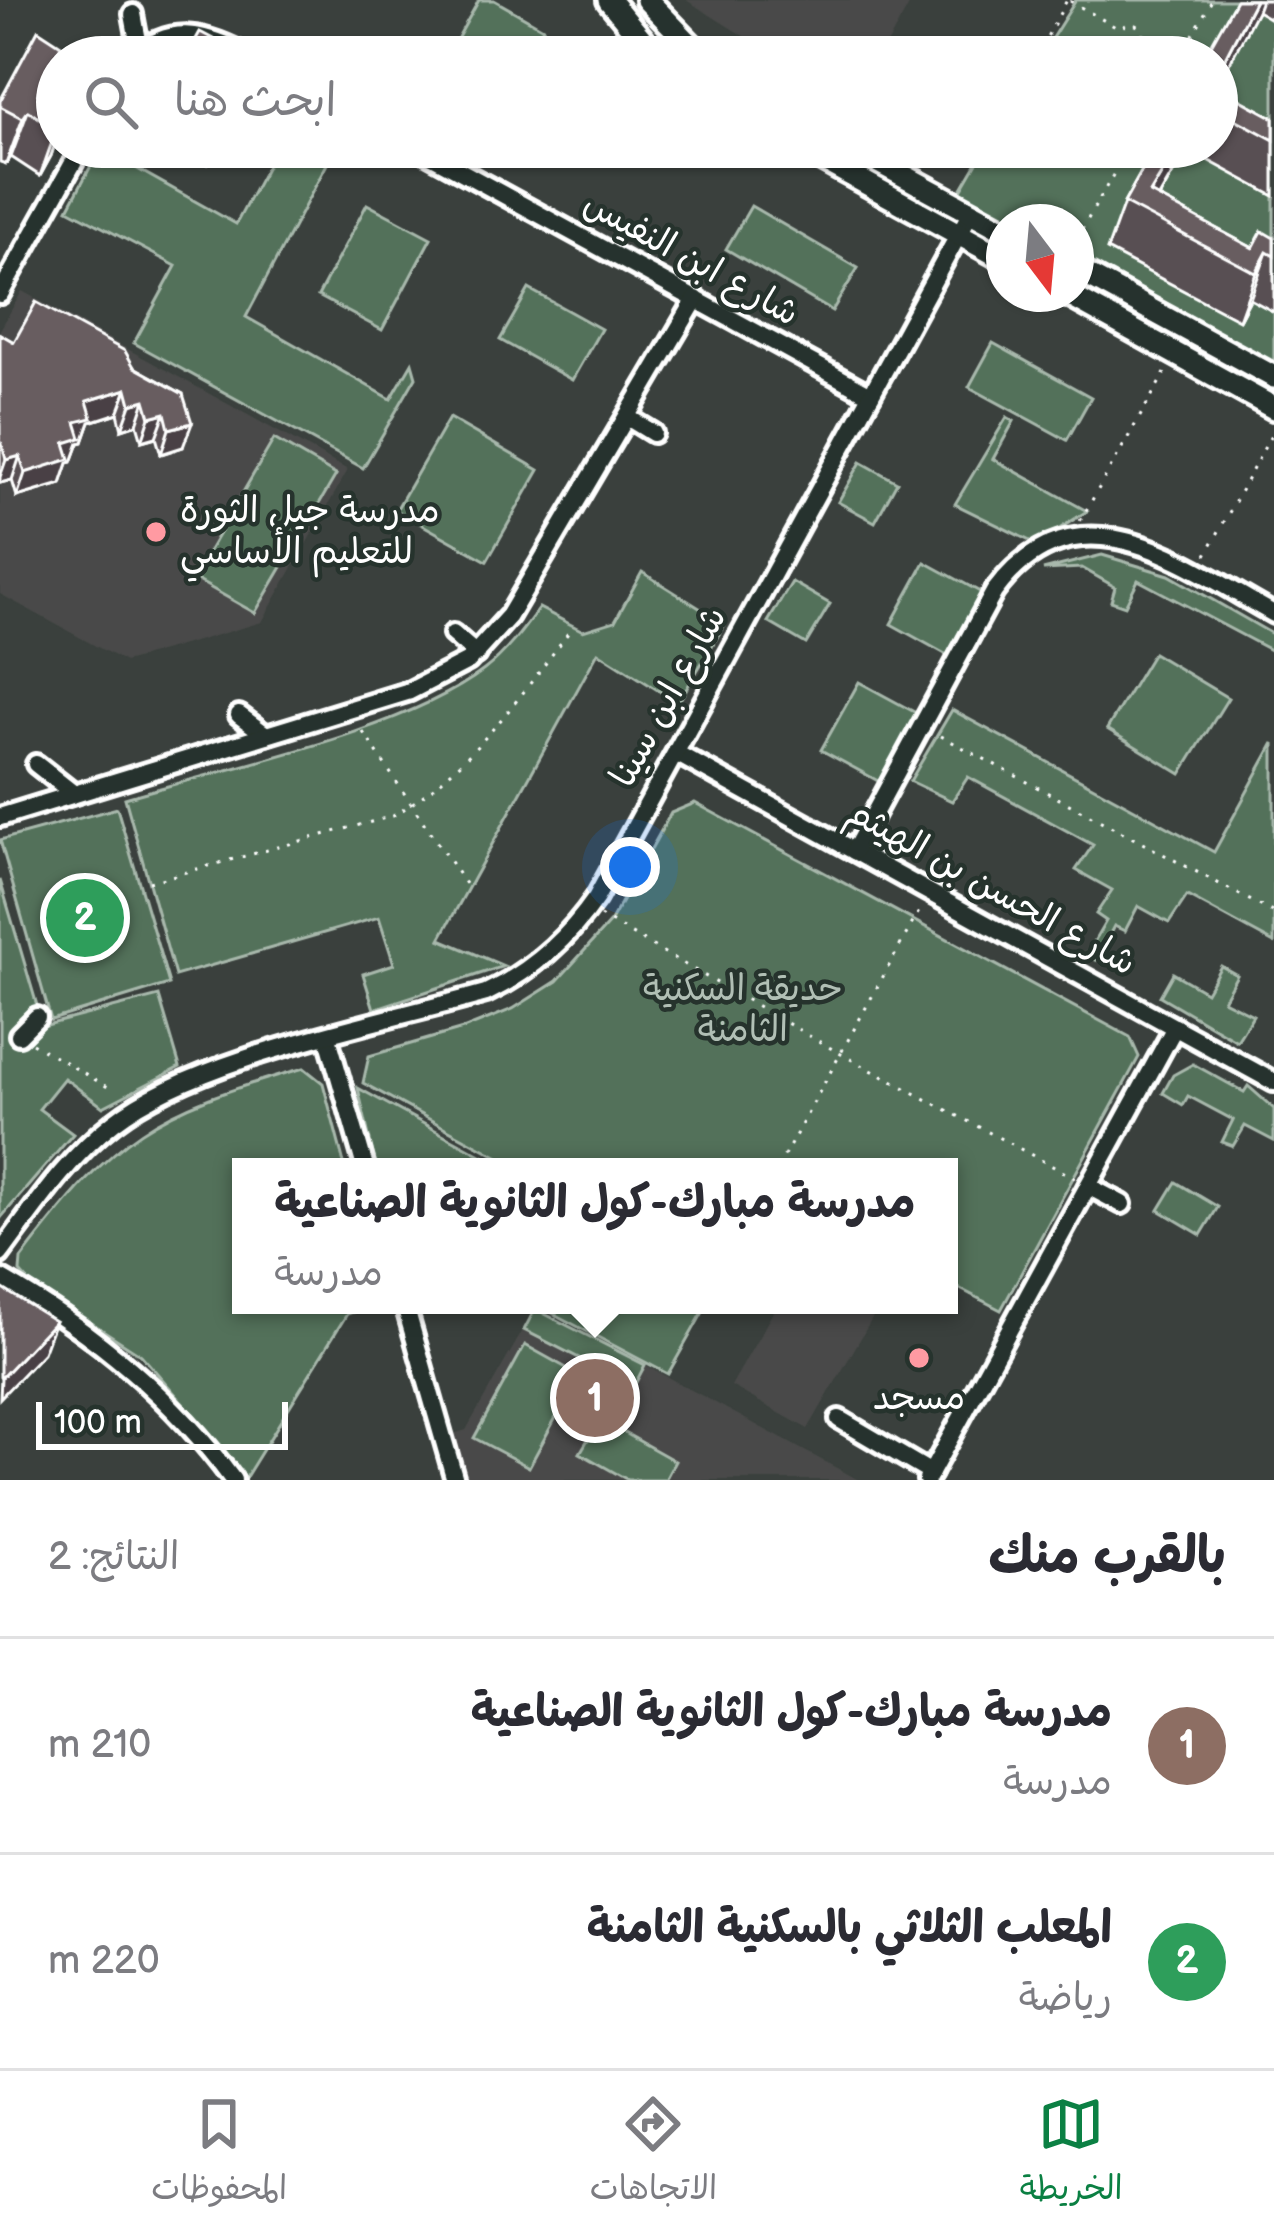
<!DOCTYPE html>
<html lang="ar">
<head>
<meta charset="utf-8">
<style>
	body { margin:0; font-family:"Balsamiq Sans","Playpen Sans Arabic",sans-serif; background:#f7f7f7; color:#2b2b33; direction:rtl }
	.compass { position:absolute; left:986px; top:204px; width:108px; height:108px; border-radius:50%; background:#fff; box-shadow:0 3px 9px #0004; rotate:164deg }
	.scale { position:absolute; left:36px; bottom:30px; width:252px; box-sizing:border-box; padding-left:12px; border:6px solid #fff; border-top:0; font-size:33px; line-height:42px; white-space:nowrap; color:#fff; -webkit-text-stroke:9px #26332d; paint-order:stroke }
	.you { position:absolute; left:630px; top:867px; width:42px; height:42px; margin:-30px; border:9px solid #fff; border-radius:50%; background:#1a73e8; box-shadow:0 0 0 18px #1a73e833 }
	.badge { display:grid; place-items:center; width:78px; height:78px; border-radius:50%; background:#0b8043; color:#fff; font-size:39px; font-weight:700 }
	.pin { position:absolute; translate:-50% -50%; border:6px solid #fff; box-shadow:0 3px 12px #0006 }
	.popup { position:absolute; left:232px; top:1158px; width:726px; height:156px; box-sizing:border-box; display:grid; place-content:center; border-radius:0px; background:#fff; filter:drop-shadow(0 3px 9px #0005); font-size:39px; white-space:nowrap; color:#7c7c81 }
	.popup b { font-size:45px; color:#2b2b33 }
	.popup::after { content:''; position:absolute; left:50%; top:100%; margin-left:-24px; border:24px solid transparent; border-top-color:#fff }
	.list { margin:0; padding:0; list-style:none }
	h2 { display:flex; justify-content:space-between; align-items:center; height:156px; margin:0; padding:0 48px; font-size:51px }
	h2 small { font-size:39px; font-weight:400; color:#7c7c81 }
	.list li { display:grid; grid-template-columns:78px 1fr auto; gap:36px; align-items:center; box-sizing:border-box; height:216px; padding:0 48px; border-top:3px solid #e1e1e2 }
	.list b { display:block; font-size:45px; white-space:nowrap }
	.list p { margin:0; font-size:39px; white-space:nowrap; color:#7c7c81 }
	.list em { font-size:39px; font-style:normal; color:#7c7c81 }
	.icon { flex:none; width:66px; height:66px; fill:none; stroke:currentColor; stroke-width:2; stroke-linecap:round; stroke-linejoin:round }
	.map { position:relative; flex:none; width:1274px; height:1480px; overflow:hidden; direction:ltr }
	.search { position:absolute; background:#fff; box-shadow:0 3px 9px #0004; left:36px; right:36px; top:36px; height:132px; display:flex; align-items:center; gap:30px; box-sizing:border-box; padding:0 42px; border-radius:66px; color:#7c7c81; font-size:45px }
	.sheet { height:588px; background:#fff }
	nav { display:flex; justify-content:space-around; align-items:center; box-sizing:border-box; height:168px; border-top:3px solid #e1e1e2; background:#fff; font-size:33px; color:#7c7c81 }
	nav a { display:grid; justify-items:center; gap:6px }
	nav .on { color:#0b8043 }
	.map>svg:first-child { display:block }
</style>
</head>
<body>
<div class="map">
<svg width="1274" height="1480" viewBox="0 0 1274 1480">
	<rect width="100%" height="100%" fill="#3a403d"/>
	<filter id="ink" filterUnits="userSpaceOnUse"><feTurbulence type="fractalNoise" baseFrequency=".00833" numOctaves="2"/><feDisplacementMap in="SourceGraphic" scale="24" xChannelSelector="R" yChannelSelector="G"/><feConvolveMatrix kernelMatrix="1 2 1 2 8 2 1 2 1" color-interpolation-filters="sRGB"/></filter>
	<g filter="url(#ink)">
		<!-- built -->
		<g fill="#484948">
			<polygon points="686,0 912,0 880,57 777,57"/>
			<polygon points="22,291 348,470 262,622 125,662 0,594 0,330"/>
			<polygon points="777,1305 880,1305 808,1429 731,1386"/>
			<polygon points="535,1309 645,1365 859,1480 459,1480 446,1436 466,1430"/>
		</g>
		<!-- green -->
		<g fill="#52715a" stroke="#a8b8ac" stroke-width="3">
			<polygon points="479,0 494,0 543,28 525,57 447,57"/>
			<polygon points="1076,0 1274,0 1274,369 1076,262 1076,222 1004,222 957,197 986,147 1217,147 1217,57 1040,57"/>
			<polygon points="101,147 123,147 118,158 236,224 277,147 336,147 246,317 391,399 412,363 416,377 363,468 134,343 176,266 68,209"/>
			<polygon points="367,204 431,238 382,330 318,296"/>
			<polygon points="751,206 858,268 832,311 726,249"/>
			<polygon points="529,289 601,329 572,380 500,340"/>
			<polygon points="993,343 1091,397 1067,440 969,387"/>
			<polygon points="1007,417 1014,421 993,459 1087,511 1036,544 955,504"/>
			<polygon points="449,418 539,470 487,561 396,510"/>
			<polygon points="274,439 336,475 255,613 193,578"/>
			<polygon points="861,462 897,482 875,522 838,502"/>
			<polygon points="1102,555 1169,575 1274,635 1274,652 1138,580 1125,606 1111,601 1115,587 1082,568 1043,570"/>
			<polygon points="925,562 982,593 947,655 891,624"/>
			<path d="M642,572L725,624L678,703L598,652L440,939L504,966L374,1009L363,974L394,964L379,917L175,976L125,798C226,768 403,732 484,670C506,653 523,630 539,608L583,631L615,621Z"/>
			<polygon points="792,582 830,604 806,644 768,622"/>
			<polygon points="1153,653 1228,698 1181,774 1107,729"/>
			<polygon points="859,682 918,714 880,782 821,750"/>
			<polygon points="952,710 1214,852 1274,743 1274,943 1187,896 1169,923 1138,906 1125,931 1114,926 1096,960 1087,954 1106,921 1096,914 1112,890 1076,870 1093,845 968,777 952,801 910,781"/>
			<polygon points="695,803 1130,1037 1139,1057 1001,1310 949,1283 949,1167 517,1167 363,1083 369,1056 463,1029 513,1009 557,981 611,921 671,813"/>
			<polygon points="117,808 169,984 51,1020 0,840"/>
			<polygon points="0,880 43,1026 159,996 180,1067 103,1107 64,1078 39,1109 73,1134 0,1219"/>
			<polygon points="1221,966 1237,975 1223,1000 1253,1015 1237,1041 1160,996 1173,973 1206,992"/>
			<polygon points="1193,1064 1244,1092 1248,1086 1274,1109 1274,1141 1245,1126 1233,1146 1222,1142 1233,1120 1188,1096 1183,1105 1163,1093 1173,1075"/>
			<path d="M304,1068L323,1083L345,1167H241V1305H374L347,1314L244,1480L220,1445L141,1355L30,1283L20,1272L21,1259C117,1133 152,1111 304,1068Z"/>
			<polygon points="358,1088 503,1167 376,1167"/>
			<polygon points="1176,1182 1218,1207 1201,1235 1159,1210"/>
			<polygon points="537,1305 707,1305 668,1374"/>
			<polygon points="535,1309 645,1365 634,1386 524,1330"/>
			<polygon points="525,1345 579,1375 529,1467 474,1438"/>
			<polygon points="600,1419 675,1461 665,1480 628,1480 580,1453"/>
		</g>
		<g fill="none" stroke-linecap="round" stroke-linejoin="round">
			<!-- minor casing -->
			<g stroke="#fff" stroke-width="26">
				<g id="minor">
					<polyline points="133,14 140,52"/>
					<path d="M135,57C172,22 210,35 250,57"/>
					<polyline points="416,147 871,395"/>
					<polyline points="0,294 82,147"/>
					<polyline points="627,417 653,433"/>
					<polyline points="453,634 476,654"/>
					<polyline points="239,715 266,735"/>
					<polyline points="676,753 1274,1082"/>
					<polyline points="36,764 74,794"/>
					<polyline points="0,817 410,691 468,661 509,616 696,299"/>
					<path d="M854,851L994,592C1077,480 1183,564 1274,614"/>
					<polyline points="19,1035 37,1017"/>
					<polyline points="328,1038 365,1167"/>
					<polyline points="1088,1186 1122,1204"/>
					<path d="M0,1254C35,1207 67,1158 114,1122C196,1057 381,1023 486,993C532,971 567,940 596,898L971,212"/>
					<path d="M0,1278C91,1330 171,1395 233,1480"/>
					<polyline points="405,1305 455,1480"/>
					<polyline points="839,1419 931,1473"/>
					<polyline points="927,1480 1175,1027"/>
				</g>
			</g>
			<!-- major casing -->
			<g stroke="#fff" stroke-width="30">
				<g id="major">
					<polyline points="609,0 656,57"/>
					<polyline points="647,0 702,57"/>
					<polyline points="800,147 1004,259"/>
					<polyline points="851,147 1004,230"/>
					<polyline points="1076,269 1274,377"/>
					<polyline points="1067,294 1274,408"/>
				</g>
			</g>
			<!-- path -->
			<g stroke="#fff" stroke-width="3" stroke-dasharray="3 9" stroke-linecap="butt">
				<polyline points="1070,1 1119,29"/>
				<circle cx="1131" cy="36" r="12"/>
				<polyline points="1143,43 1165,57"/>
				<polyline points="1036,57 1067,0"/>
				<polyline points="1181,57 1212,0"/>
				<polyline points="1095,147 1119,161"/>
				<polyline points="1076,240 1129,147"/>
				<polyline points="1080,521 1165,373"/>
				<polyline points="1206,555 1274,430"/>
				<polyline points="363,732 465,884"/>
				<polyline points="941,736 1274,913"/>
				<path d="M149,882L393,816C467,771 520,698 571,629"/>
				<polyline points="600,916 841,1054 1075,1178"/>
				<polyline points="32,1043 113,1090"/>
				<polyline points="778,1167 922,906"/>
			</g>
			<!-- minor -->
			<use href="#minor" stroke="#26332d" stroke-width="16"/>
			<!-- major -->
			<use href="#major" stroke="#26332d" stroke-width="21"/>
		</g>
		<!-- wall -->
		<g fill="#595053" stroke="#fff" stroke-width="3">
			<polygon points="1236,0 1274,0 1274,21 1257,11"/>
			<polygon points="1217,87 1274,118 1274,196 1187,149 1159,198 1253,248 1274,238 1274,312 1250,299 1239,320 1107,250 1124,203 1155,147 1217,147"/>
			<polygon points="42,96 57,103 57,138 51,156 40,176 11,157 6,164 0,162 0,101"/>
			<polygon points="175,147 220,147 208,164"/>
			<polygon points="0,334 14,342 134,367 183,394 183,447 161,454 156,437 142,441 137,424 122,429 118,413 90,422 83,442 79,443 72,462 68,463 61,484 17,497 12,480 0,483"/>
		</g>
		<!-- shaded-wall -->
		<g fill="#484144" stroke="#fff" stroke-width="3">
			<polygon points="1255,0 1261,0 1257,11 1217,87 1217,73"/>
			<polygon points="61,45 44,91 34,114 38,94"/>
			<polygon points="28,111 11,157 6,164 23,118"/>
			<polygon points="57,128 57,138 51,156 40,176"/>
			<polygon points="214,147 220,147 208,164"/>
			<polygon points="1178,147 1188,147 1148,216 1150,193"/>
			<polygon points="1267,252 1250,299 1239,320 1256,273"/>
			<polygon points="127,389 118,413 90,422 83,442 79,443 72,462 68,463 61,484 17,497 25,473 76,422 87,401"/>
			<polygon points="145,400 137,424 122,429 131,404"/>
			<polygon points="165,413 156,437 142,441 150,417"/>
			<polygon points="192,423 183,447 161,454 169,429"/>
			<polygon points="20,456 12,480 0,483 0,477 6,460"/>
			<polygon points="55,1321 43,1353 0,1398 1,1378"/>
		</g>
		<!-- building -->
		<g fill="#675d61" stroke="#fff" stroke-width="3">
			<polygon points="1236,0 1255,0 1217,73 1217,57 1204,57"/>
			<polygon points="38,30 61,45 38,94 57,103 57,129 28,111 23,118 0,106 0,101"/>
			<polygon points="200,32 247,57 186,57"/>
			<polygon points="1217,87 1274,118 1274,140 1217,109"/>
			<polygon points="1155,147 1178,147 1150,193 1253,248 1262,231 1274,238 1274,256 1267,252 1256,273 1124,203"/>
			<polygon points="36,302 125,351 134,367 183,394 192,423 169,429 165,413 150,417 145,400 131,404 127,389 87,401 92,418 76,422 81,438 65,443 70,459 25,473 20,456 6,460 2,444 0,445 0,334 14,342"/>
			<polygon points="0,1287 55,1321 1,1378 0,1377"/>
		</g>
	</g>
	<!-- markers -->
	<g fill="#ff9aa2" stroke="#26332d" stroke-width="4.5">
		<circle cx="156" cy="532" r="12"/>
		<circle cx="919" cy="1358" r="12"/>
	</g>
	<g text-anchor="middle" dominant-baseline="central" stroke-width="9" stroke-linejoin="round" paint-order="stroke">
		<!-- street labels -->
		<g font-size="36" fill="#fff" stroke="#26332d">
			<text transform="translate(691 259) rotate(29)">شارع ابن النفيس</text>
			<text transform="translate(669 697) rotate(-61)">شارع ابن سينا</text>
			<text transform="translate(991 888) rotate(29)">شارع الحسن بن الهيثم</text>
		</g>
		<!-- poi labels -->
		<g font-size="36" fill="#fff" stroke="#26332d" text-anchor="start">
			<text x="180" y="511">مدرسة جيل الثورة<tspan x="180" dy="41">للتعليم الأساسي</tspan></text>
			<text x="919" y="1398" text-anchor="middle">مسجد</text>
		</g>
		<!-- park labels -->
		<g font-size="36" fill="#b1bfb5" stroke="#26332d">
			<text x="743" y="989">حديقة السكنية<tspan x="743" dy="41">الثامنة</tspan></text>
		</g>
	</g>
</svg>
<svg class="compass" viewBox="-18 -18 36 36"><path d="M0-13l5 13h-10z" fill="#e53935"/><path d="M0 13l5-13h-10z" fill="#7c7c81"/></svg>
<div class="scale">100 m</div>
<div class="you"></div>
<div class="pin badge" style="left:595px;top:1398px;background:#8d6e63">1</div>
<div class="popup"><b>مدرسة مبارك-كول الثانوية الصناعية</b>مدرسة</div>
<div class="pin badge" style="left:85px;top:918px;background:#2e9e5b">2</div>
<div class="search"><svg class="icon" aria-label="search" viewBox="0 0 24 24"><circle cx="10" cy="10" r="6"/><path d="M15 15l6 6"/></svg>ابحث هنا</div>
</div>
<section class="sheet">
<h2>بالقرب منك<small>النتائج: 2</small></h2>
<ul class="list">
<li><span class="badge" style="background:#8d6e63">1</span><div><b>مدرسة مبارك-كول الثانوية الصناعية</b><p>مدرسة</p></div><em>210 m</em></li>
<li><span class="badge" style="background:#2e9e5b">2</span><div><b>المعلب الثلاثي بالسكنية الثامنة</b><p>رياضة</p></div><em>220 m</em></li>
</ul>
</section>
<nav>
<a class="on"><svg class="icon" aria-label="map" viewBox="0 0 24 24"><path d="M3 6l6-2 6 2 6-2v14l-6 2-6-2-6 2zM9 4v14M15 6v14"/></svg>الخريطة</a>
<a><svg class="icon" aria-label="directions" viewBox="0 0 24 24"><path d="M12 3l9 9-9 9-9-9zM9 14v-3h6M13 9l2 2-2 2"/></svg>الاتجاهات</a>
<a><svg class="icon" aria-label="saved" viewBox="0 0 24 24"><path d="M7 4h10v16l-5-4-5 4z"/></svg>المحفوظات</a>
</nav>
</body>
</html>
